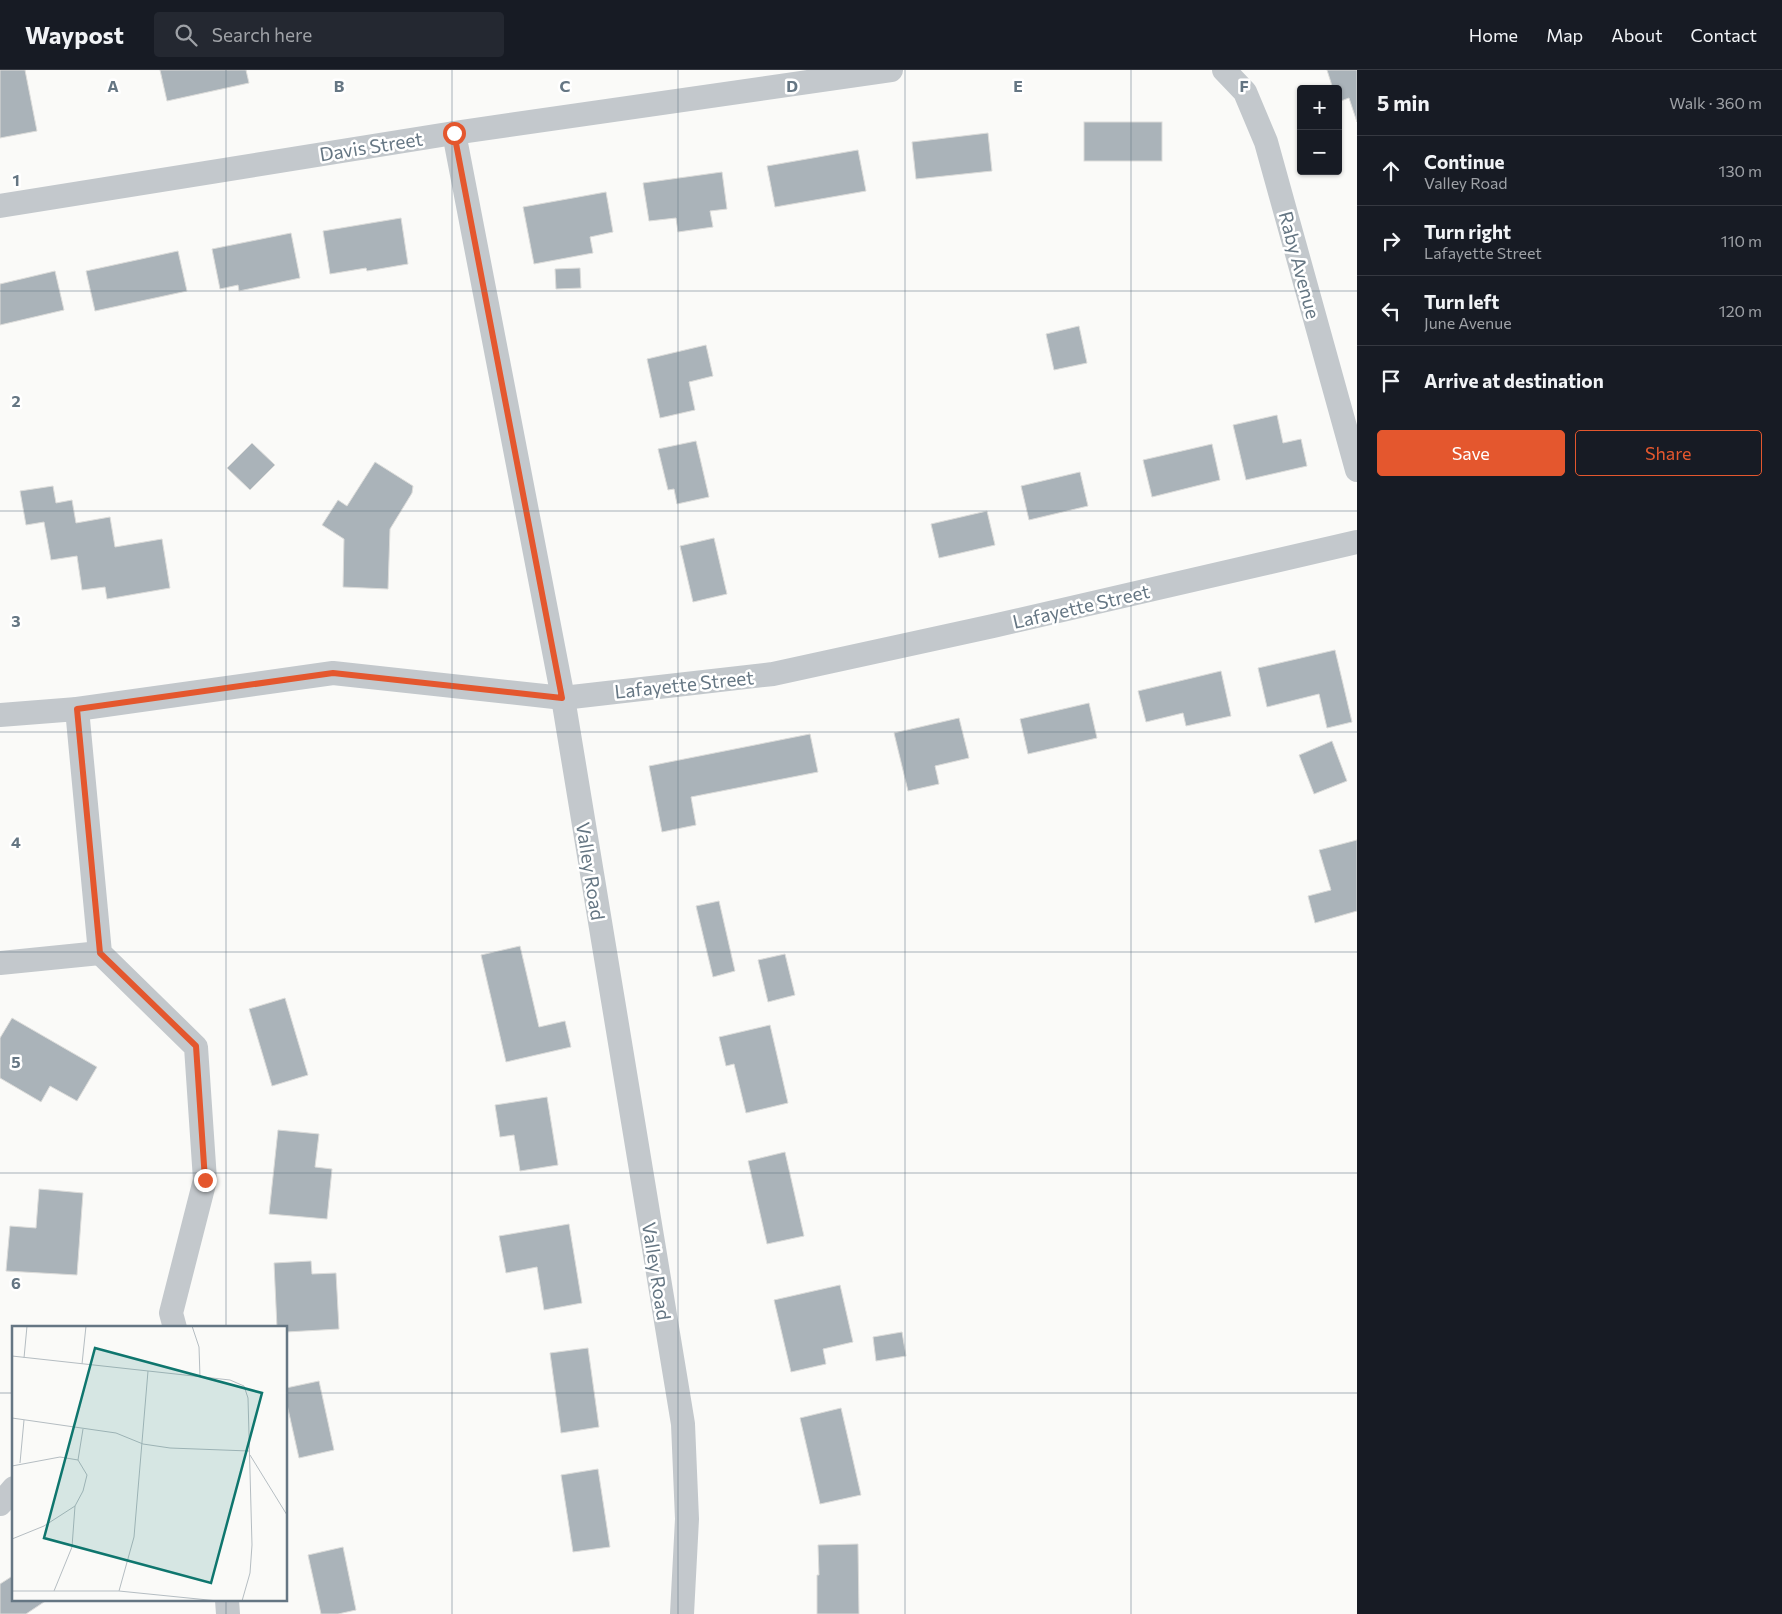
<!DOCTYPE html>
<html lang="en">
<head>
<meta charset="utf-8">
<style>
	body { margin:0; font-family:Commissioner,sans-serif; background:#242831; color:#f1f3f6 }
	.controls { position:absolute; right:15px; top:15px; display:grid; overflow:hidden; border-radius:5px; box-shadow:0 1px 4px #0004 }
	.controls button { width:45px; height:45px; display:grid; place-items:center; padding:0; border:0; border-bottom:1px solid #363941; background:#171b24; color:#f1f3f6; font:25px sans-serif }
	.stop { position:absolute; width:15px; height:15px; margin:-11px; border:4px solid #e4572e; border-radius:50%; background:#fff }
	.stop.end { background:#e4572e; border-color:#fff; box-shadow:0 1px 5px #0008 }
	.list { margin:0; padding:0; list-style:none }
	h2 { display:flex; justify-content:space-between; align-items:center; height:65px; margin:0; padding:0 20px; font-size:21px }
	h2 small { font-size:16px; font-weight:400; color:#9ea1a6 }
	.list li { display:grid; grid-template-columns:32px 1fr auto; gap:15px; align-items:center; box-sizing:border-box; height:70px; padding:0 20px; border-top:1px solid #363941 }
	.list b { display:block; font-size:19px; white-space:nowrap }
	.list p { margin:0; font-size:16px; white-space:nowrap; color:#9ea1a6 }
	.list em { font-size:16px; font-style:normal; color:#9ea1a6 }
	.actions { display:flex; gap:10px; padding:15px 20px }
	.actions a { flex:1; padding:11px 0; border:1px solid #e4572e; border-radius:5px; text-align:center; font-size:18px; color:#e4572e }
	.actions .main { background:#e4572e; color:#fff }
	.icon { flex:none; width:28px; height:28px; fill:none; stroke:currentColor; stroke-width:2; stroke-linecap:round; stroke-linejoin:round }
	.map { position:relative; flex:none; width:1357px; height:1544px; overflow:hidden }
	header { display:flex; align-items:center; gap:30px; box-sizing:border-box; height:70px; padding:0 25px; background:#171b24; border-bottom:1px solid #363941 }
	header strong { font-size:24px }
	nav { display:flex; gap:28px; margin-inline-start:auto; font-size:18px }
	.search { width:350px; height:45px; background:#242831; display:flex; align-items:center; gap:12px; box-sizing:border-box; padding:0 18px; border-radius:5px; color:#9ea1a6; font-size:19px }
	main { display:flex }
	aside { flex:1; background:#171b24 }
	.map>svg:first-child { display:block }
</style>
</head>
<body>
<header>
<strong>Waypost</strong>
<div class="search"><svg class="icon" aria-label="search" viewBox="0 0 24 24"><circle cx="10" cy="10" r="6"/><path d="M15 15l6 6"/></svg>Search here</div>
<nav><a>Home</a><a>Map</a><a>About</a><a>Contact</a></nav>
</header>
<main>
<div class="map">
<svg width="1357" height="1544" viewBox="0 0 1357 1544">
	<rect width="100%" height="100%" fill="#fafaf8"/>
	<!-- building -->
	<g fill="#aab3b9" stroke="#dcdcda">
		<polygon points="0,0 25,0 37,61 0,68"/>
		<polygon points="160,0 246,0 249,13 167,31"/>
		<polygon points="1327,0 1357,0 1357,52 1349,28 1338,32 1338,19 1333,19"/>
		<rect x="1084" y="52" width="78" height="39"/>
		<polygon points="988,63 992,101 916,109 912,72"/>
		<polygon points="858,80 866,121 775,137 767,96"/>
		<polygon points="722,102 727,139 710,141 713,157 678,162 676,148 649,151 643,113"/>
		<polygon points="606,122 613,162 590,167 593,183 534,194 523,137"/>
		<polygon points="401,148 408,194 367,201 366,198 330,204 323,161"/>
		<polygon points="291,163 300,208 239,221 238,215 220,219 212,179"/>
		<polygon points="178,181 187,221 95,241 86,201"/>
		<polygon points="580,198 581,218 556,219 555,199"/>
		<polygon points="55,201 64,240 0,255 0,214"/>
		<polygon points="1079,256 1087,293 1054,300 1046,264"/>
		<polygon points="706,275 713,306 689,312 695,340 660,348 647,289"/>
		<polygon points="1277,345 1283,373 1301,369 1307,396 1246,410 1233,355"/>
		<polygon points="696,371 709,427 677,434 674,419 668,420 658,379"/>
		<polygon points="252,373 275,395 250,420 227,398"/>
		<polygon points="1212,374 1220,410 1152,427 1143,390"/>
		<polygon points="375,392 413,416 412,423 390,459 388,519 343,517 344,469 322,455 338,430 347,436"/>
		<polygon points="1080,402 1088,436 1029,450 1021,416"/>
		<polygon points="53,416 56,433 72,430 76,453 110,447 115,477 162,469 170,518 107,529 105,517 82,520 77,486 51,490 44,452 26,455 20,421"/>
		<polygon points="987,441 995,475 939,488 931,454"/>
		<polygon points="714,468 727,524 693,532 680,476"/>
		<polygon points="1335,580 1352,652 1327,658 1319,624 1267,637 1258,598"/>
		<polygon points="1221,601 1231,646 1186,656 1183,643 1146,652 1138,621"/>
		<polygon points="1089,633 1097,668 1028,684 1020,649"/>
		<polygon points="959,648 969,688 935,696 939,714 908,721 894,663"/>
		<polygon points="810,664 818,702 691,727 696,755 662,762 649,696"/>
		<polygon points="1332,671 1347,711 1314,724 1299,685"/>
		<polygon points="1357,770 1357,841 1315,853 1308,826 1331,820 1319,780"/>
		<polygon points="719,831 735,901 713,907 696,836"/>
		<polygon points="520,876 539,957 565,951 571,977 506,992 481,885"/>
		<polygon points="785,884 795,925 768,932 758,890"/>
		<polygon points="285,928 308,1005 272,1016 249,939"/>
		<polygon points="12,948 97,997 77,1031 50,1016 41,1032 0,1008 0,968"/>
		<polygon points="770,955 788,1033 746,1043 734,994 726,996 719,967"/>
		<polygon points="547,1027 558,1095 520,1101 514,1065 500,1067 495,1035"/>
		<polygon points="278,1060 319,1064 315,1097 332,1099 327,1149 269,1144"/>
		<polygon points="785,1082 804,1166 767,1174 748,1091"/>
		<polygon points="39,1119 83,1123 77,1205 6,1201 10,1156 36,1158"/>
		<polygon points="569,1154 582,1233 544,1240 537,1197 506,1203 499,1166"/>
		<polygon points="311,1191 312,1204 336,1203 339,1259 286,1262 286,1258 277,1258 274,1193"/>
		<polygon points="840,1215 853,1272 823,1279 826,1294 791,1302 774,1230"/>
		<polygon points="902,1262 906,1286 876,1291 873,1267"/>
		<polygon points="588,1278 599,1357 561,1363 550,1283"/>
		<polygon points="319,1311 334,1380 299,1388 286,1330 286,1318"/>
		<polygon points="841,1338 861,1425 820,1434 800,1348"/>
		<polygon points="598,1399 610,1477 573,1482 561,1405"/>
		<polygon points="858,1474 859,1544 817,1544 817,1505 819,1505 818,1475"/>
		<polygon points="343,1477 356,1540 338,1544 321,1544 308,1485"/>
		<polygon points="14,1505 14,1530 47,1530 26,1544 0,1544 0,1514"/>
	</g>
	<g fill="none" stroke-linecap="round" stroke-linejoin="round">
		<!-- street -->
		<g stroke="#c3c8cc" stroke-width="24">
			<polyline points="1224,0 1245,22 1266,72 1357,400"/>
			<polyline points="454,63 563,628 683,1354 687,1449 682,1544"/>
			<polyline points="0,136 454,63 891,0"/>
			<polyline points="77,639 100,883 196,977 205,1110 171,1243 175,1258"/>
			<polyline points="0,645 77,639 333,603 563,628 773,604 993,556 1357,472"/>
			<polyline points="0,893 100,883"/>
			<polyline points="0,1434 14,1418"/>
			<polyline points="227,1530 228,1544"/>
		</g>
	</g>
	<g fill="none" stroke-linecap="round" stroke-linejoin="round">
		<!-- route -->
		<polyline stroke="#e4572e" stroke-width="6" points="205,1110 196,976 100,883 77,639 333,603 562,628 454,63"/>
	</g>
	<!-- grid -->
	<path fill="none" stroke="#657683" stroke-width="1" stroke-opacity="0.55" d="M226,0V1258M452,0V1544M678,0V1544M905,0V1544M1131,0V1544M0,221H1357M0,441H1357M0,662H1357M0,882H1357M0,1103H1357M0,1323H14M286,1323H1357M226,1530V1544"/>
	<g text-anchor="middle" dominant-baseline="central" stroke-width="5" stroke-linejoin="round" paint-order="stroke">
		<!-- street labels -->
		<g font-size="19" fill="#657683" stroke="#fff">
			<text transform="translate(371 76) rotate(-9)">Davis Street</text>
			<text transform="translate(1300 195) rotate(75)">Raby Avenue</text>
			<text transform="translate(1081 536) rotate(-13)">Lafayette Street</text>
			<text transform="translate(684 614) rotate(-6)">Lafayette Street</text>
			<text transform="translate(591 801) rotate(81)">Valley Road</text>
			<text transform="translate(657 1201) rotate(81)">Valley Road</text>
		</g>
	</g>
	<!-- overview -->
	<g transform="translate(12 1256)">
		<rect width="275" height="275" fill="#fafaf8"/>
		<path fill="none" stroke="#b5bdc2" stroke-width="1" d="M180,0L187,21L188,51M0,30L218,54L232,60L236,72L240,219L238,247L230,275M12,32L15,0M70,38L74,0M0,92L104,107L131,118L158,122L237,125M238,129L275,189M8,137L12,94M0,140L48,131L66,134M0,213L32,200L63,180M0,265H107L206,275M42,265L60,221L63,180L71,165L75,149L66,134L71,103M107,265L122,211L136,45"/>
		<path fill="#0f766e" fill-opacity="0.15" stroke="#0f766e" stroke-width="2.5" d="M83,22L250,67L199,257L32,212Z"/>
		<rect width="275" height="275" fill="none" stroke="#657683" stroke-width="2.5"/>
	</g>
	<g font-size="16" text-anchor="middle" font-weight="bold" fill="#657683" stroke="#fff" stroke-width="5" stroke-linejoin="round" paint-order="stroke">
		<text x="113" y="22">A</text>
		<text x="339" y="22">B</text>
		<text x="565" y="22">C</text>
		<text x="792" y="22">D</text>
		<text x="1018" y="22">E</text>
		<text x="1244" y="22">F</text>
		<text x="16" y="116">1</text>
		<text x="16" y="337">2</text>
		<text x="16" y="557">3</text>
		<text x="16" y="778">4</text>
		<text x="16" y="998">5</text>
		<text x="16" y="1219">6</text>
	</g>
</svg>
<div class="controls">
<button>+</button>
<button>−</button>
</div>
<div class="stop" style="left:454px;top:63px"></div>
<div class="stop end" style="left:205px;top:1110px"></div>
</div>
<aside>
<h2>5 min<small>Walk · 360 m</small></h2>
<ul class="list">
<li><svg class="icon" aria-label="ahead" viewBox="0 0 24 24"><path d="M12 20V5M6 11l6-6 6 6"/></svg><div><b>Continue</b><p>Valley Road</p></div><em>130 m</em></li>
<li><svg class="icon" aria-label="right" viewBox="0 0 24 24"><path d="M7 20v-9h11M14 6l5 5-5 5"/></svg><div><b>Turn right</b><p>Lafayette Street</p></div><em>110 m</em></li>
<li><svg class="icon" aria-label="left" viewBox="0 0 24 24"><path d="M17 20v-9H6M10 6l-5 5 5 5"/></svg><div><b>Turn left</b><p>June Avenue</p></div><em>120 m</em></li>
<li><svg class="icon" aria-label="arrive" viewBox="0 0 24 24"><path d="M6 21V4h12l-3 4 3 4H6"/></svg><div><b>Arrive at destination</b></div></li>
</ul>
<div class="actions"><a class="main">Save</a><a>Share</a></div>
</aside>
</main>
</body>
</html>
